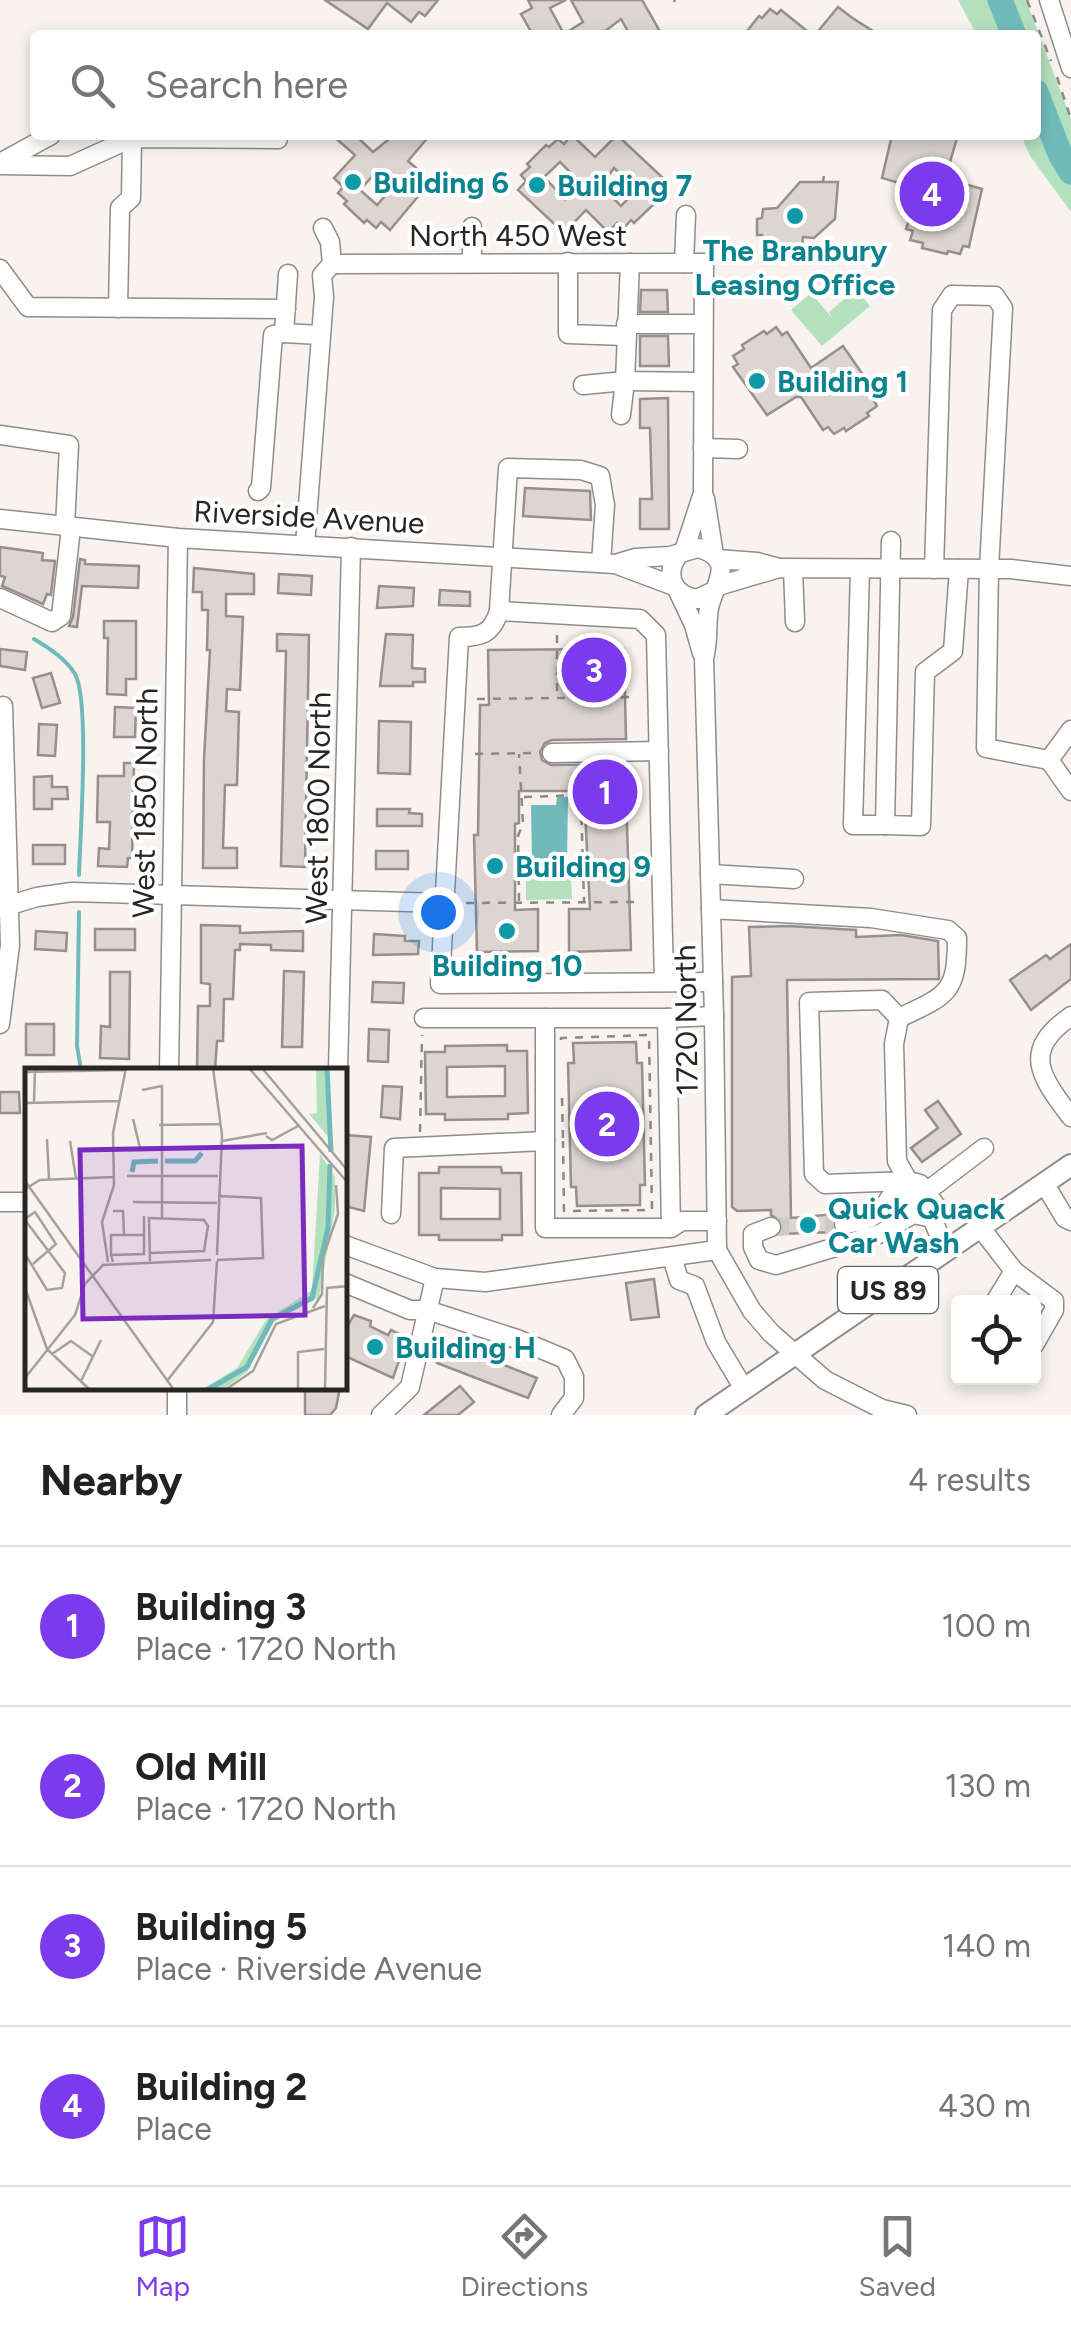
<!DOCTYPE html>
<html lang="en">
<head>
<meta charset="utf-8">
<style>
	body { margin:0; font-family:Figtree,sans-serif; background:#f6f6f6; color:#222 }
	.controls { position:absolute; right:30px; bottom:30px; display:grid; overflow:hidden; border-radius:10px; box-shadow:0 5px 15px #0003 }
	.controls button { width:90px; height:90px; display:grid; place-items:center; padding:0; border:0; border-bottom:2px solid #e0e0e0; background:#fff; color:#222; font:50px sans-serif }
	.you { position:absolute; left:438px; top:912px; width:35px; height:35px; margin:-25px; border:8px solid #fff; border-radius:50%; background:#1a73e8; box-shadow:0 0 0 15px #1a73e833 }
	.badge { display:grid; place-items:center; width:65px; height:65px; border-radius:50%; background:#7c3aed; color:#fff; font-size:32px; font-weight:700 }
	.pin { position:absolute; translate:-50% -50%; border:5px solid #fff; box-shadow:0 2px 10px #0006 }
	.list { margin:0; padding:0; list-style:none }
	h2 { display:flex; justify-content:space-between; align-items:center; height:130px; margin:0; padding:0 40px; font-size:42px }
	h2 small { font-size:32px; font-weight:400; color:#767676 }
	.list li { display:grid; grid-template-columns:65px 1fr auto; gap:30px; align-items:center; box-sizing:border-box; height:160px; padding:0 40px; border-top:2px solid #e0e0e0 }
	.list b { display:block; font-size:38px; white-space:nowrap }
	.list p { margin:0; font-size:32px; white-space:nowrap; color:#767676 }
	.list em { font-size:32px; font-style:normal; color:#767676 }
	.icon { flex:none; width:55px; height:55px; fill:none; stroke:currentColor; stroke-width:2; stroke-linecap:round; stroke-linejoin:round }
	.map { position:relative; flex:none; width:1071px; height:1415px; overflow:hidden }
	.search { position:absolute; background:#fff; box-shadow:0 5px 15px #0003; left:30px; right:30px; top:30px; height:110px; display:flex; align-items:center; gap:25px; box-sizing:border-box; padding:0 35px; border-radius:10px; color:#767676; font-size:38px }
	.sheet { height:770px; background:#fff }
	nav { display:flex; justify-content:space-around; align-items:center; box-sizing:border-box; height:140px; border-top:2px solid #e0e0e0; background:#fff; font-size:28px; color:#767676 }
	nav a { display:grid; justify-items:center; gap:5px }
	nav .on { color:#7c3aed }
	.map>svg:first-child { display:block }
</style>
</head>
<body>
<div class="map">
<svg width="1071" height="1415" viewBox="0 0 1071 1415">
	<rect width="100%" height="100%" fill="#f8f3ee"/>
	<!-- green -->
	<g fill="#b3e1bd">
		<polygon points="958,0 1026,0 1071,119 1071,212 1030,156 1021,135 1036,135 1036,35 977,35"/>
		<polygon points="856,289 870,306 822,346 791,310 811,293 833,319 829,312"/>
		<polygon points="571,877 572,899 526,900 526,878"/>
	</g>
	<!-- water -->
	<polygon fill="#71babc" points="557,797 568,797 567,863 532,863 531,805 556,805"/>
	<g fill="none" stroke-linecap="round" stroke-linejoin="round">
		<!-- stream -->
		<g stroke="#71babc" stroke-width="4">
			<path d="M34,639C49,648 66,659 75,674C90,700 80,839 79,875"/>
			<polyline points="79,912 77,1046 81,1070"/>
		</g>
		<!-- river -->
		<g stroke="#71babc" stroke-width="25">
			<polyline points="1000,0 1014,35"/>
			<polyline points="1036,92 1060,154 1071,172"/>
		</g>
	</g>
	<!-- building -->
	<g fill="#dcd5d2" stroke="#96908d" stroke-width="2.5" fill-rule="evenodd">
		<polygon points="325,0 438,0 425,16 419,12 411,22 387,3 368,29"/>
		<polygon points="528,0 566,0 550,8 564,34 583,22 571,0 642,0 662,35 630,35 621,19 600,35 533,35 521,14 532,8"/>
		<polygon points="838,7 851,17 879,35 815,35"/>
		<polygon points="770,9 777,14 781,10 812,35 744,35 759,16 762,18"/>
		<path d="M332,135H355L373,152L394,135H430L408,161L431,181L390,230L381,222L376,228L367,220L364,223L344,204L347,201L338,193L343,187L334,178L355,155ZM379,169L398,181L377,205L360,190Z"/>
		<path d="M572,135L595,157L617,135L663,178L654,187L659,192L651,201L654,204L634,223L631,220L623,229L617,223L608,232L586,210L564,233L518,190L526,181L521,175L530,167L527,164L546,145L549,147L558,139L564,144ZM560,162L579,181L565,199L544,177ZM614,168L637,190L621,206L601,186Z"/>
		<polygon points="892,135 957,138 946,176 950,180 982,189 970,242 969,247 963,246 960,254 948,251 947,254 922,248 923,243 910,240 913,231 906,229 919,189 882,178"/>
		<polygon points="800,182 838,182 835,219 814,238 803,237 802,246 762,247 762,235 757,235 757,219 762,218 763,209 777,208"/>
		<polygon points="641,290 667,290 668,312 640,312"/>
		<polygon points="776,327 782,335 787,332 811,368 843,346 877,395 872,398 877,406 867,413 869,416 846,431 844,428 834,434 828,427 823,430 801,397 796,397 767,415 733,367 738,364 733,356 744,349 742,345 764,331 767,334"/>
		<polygon points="640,336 668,336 669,366 640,366"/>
		<polygon points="668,398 669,529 640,529 640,499 652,499 650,428 640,428 640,399"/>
		<polygon points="525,488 590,491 591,520 523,516"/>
		<polygon points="0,547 43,553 42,560 55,561 51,595 47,594 43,604 2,586 5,577 0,576"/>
		<polygon points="80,559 85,560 85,564 139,566 138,588 82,586 77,627 69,626 73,617"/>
		<polygon points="194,568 254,574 254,594 226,594 226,616 243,617 240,690 227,689 226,711 239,712 237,785 225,785 223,848 237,848 237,868 203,868 204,759 210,650 207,650 208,610 202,610 202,592 193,592"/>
		<polygon points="279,574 312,576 311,595 278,593"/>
		<polygon points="379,586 414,588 413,606 377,608"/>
		<polygon points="440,590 470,592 470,606 439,605"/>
		<polygon points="104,621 136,621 136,679 126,679 126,695 107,694 108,638 104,638"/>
		<polygon points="277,634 309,635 305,867 281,866 286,651 277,651"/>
		<polygon points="386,634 413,635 412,668 425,669 425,682 413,682 413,686 380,686"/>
		<polygon points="0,649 27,652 25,670 0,666"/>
		<polygon points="624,649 626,739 552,740 545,743 540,752 542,760 551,765 625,764 631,950 569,952 569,909 590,909 584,791 519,791 519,823 515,824 515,910 538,909 538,951 477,952 474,835 478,835 480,705 489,705 488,650"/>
		<polygon points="51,673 60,703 42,708 33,678"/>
		<polygon points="115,707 136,708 135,737 114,737"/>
		<polygon points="379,721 411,722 410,774 378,773"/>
		<polygon points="39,724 57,725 55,756 38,755"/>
		<polygon points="124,763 134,763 132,858 128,858 127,867 98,866 99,848 109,849 110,822 97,822 98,776 124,776"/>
		<polygon points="52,776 52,787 67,787 68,799 52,799 52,809 34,809 34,777"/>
		<polygon points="377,809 410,809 409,813 422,814 422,826 377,826"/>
		<rect x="33" y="845" width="32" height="19"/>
		<rect x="376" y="851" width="32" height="18"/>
		<polygon points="201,925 240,926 240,933 303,931 303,951 271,950 271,945 240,944 240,950 235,950 233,999 224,999 223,1041 217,1041 215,1070 197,1070 198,1006 210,1006 210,984 201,983"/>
		<polygon points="789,926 856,930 856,937 901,935 938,941 939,979 787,980 791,1218 837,1214 832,1220 834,1232 781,1234 782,1222 771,1215 771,1210 737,1211 732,1207 732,977 751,976 749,927"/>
		<rect x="95" y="929" width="40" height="21"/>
		<polygon points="36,931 67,933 66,951 35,949"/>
		<polygon points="374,934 405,936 405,941 419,941 418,954 373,955"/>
		<polygon points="1071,944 1071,979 1031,1010 1010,980 1046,955 1050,959"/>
		<polygon points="284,971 304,972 302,1047 282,1047"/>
		<polygon points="110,972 130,972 129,1059 100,1058 101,1026 110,1027"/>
		<polygon points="373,982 404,983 403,1003 372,1002"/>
		<rect x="26" y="1024" width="28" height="31"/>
		<polygon points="369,1029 389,1030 388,1062 368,1061"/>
		<polygon points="636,1042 637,1063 642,1063 645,1185 640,1185 640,1205 577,1206 576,1187 571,1187 568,1063 574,1063 573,1043"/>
		<path d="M507,1045V1051H527L528,1113L508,1114V1119L445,1120V1114H426L425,1052H445V1046ZM505,1066V1096L447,1097V1067Z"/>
		<polygon points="383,1086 402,1087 400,1119 381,1117"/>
		<polygon points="0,1092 19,1092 20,1113 0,1113"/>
		<polygon points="938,1101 961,1134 922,1162 911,1148 938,1128 925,1110"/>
		<polygon points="345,1135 371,1137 364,1211 345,1206"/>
		<path d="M439,1167H501L502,1173H521L522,1235H502V1240H439V1235H419V1173H439ZM441,1188L500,1189V1219H441Z"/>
		<polygon points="654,1279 659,1317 631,1320 626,1283"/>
		<polygon points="354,1315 371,1321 370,1326 388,1335 391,1330 407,1338 393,1378 345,1356 345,1330"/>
		<polygon points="445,1342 537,1378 528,1398 437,1363"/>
		<polygon points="460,1386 474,1402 458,1415 424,1415"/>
		<polygon points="305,1388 340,1388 336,1408 330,1415 305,1415"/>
	</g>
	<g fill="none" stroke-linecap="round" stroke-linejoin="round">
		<!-- minor-tunnel -->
		<polyline stroke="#cecac6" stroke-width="18" stroke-dasharray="18 9" stroke-linecap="butt" points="771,1227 844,1224"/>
		<!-- minor casing -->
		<g stroke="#918c88" stroke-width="21">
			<g id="minor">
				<polyline points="1049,0 1071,68"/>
				<polyline points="0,163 51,135"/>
				<polyline points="0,165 70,166 132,138 278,139"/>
				<polyline points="323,228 330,242 332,264"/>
				<polyline points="472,262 472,227"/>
				<polyline points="568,262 568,334 626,336"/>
				<polyline points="630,263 625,381 703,382"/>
				<polyline points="684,263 686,215"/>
				<polyline points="332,264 704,263 703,493 684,551"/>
				<polyline points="0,269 28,307 286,309"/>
				<polyline points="288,274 284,333 320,335"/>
				<polyline points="118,308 120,208 131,198 132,138"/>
				<polyline points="626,324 703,324"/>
				<polyline points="583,385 625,381 621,415"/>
				<polyline points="0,435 69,445 65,527"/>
				<polyline points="703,448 738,449"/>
				<polyline points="258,491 261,488 273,335 284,333"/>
				<polyline points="705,498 714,555"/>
				<polyline points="0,519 178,538 615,564 674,586"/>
				<polyline points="891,541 885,825 921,826 925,672 953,651 959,569"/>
				<polyline points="305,545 324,297 322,275 332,264"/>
				<path d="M680,553C663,573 672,595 697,599L714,591"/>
				<polyline points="717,559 757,562 779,568"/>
				<path d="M615,564L635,558L670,556L698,548C738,559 714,584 709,608C706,625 709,641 704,658L714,1016L717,1250L752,1311L771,1333L825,1380L882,1409L907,1415"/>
				<polyline points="793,569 795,622"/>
				<polyline points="860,569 853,825 885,825"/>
				<polyline points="934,569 942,310 952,295 995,296 1003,308 989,569 986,748 1049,760 1071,730"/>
				<polyline points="718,586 779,568 1011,569 1071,576"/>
				<polyline points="678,591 694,625 702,653"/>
				<polyline points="0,598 52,622 61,616 71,528"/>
				<polyline points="499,611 508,468 581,470 600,476 605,505 601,563"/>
				<polyline points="552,753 659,751"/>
				<polyline points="1049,760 1071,791"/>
				<polyline points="710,874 794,879"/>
				<polyline points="0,908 37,897 72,892 442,903"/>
				<path d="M711,909L871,918L948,930L957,938C957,993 948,995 899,1018L894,1044L897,1161L908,1181L825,1184L814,1174L809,1002L882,1000L899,1018"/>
				<path d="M664,982L656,635L640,619L499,611C492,634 481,637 459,637L440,984L713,982"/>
				<path d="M1071,1016C1021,1051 1040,1076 1071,1117"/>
				<polyline points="424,1018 667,1018 671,1228 682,1221 717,1221"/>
				<polyline points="545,1018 545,1228 671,1228"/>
				<polyline points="667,1018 714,1016"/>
				<polyline points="0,1024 10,945 3,706"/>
				<polyline points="169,1070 178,538"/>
				<polyline points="338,1070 351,547"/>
				<polyline points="1044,1183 1065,1218 1071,1221"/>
				<polyline points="926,1192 984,1148"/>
				<polyline points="0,1202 28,1202"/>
				<polyline points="391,1214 394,1148 545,1141"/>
				<polyline points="870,1218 881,1211 901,1181"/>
				<polyline points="932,1218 918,1215 908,1196 908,1181 920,1184 936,1206 932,1218 946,1251"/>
				<polyline points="844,1224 863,1221"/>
				<polyline points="771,1227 753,1234 753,1247 759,1260 776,1265 882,1233 916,1212"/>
				<polyline points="980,1227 1014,1271 995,1302"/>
				<polyline points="345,1245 435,1278 485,1282 717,1250"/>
				<polyline points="672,1257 679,1280 695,1286 716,1342 744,1389"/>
				<polyline points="1014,1271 1054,1301 1054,1310 1034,1345"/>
				<polyline points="345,1283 410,1310 427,1310 517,1339 565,1359 574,1377 574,1398 561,1415"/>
				<polyline points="177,1388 177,1415"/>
				<polyline points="381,1415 410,1387 435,1278"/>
			</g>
		</g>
		<!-- major casing -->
		<g stroke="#918c88" stroke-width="24">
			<polyline id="major" points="706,1415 1071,1165"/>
		</g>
		<!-- path -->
		<g stroke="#8d8986" stroke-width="2.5" stroke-dasharray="8 8" stroke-linecap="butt">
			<polyline points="1027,0 1051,61"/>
			<polyline points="674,2 675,0"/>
			<polyline points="1057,77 1071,119"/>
			<polyline points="823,181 824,176"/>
			<polyline points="557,635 557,696"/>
			<polyline points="477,699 636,697"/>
			<polyline points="475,754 538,753"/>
			<polyline points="580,769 584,901"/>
			<polyline points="524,797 581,795"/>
			<polyline points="519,901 518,836 523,823 519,754"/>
			<polyline points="466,903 639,902"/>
			<polyline points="561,1040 561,1038 649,1035 652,1210 564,1211 563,1141"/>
			<polyline points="562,1098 563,1140"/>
			<polyline points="420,1132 422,1035"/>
		</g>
		<!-- minor -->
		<use href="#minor" stroke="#fff" stroke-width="18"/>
		<!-- major -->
		<use href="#major" stroke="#fff" stroke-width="20"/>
	</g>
	<!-- markers -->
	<g fill="#0f9aa8" stroke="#fff" stroke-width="4">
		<circle cx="353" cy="182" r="10"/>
		<circle cx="537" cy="185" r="10"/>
		<circle cx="795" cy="216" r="10"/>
		<circle cx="757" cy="381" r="10"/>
		<circle cx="495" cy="866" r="10"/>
		<circle cx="507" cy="931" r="10"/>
		<circle cx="808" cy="1225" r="10"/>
		<circle cx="375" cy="1347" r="10"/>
	</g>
	<g text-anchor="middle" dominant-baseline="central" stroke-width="8" stroke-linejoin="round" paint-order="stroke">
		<!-- shield labels -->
		<rect fill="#fff" stroke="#686766" stroke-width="2.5" x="838" y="1267" width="100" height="46" rx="8"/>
		<g font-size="28" font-weight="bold" fill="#282624">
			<text x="888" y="1290">US 89</text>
		</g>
		<!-- culture labels -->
		<g font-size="30" font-weight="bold" fill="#0d838f" stroke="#fff" text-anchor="start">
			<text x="373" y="182">Building 6</text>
			<text x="557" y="185">Building 7</text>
			<text x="795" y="250" text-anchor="middle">The Branbury<tspan x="795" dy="34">Leasing Office</tspan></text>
			<text x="777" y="381">Building 1</text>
			<text x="515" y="866">Building 9</text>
			<text x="507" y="965" text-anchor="middle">Building 10</text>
			<text x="828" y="1208">Quick Quack<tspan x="828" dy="34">Car Wash</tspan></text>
			<text x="395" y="1347">Building H</text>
		</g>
		<!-- street labels -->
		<g font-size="30" fill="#282624" stroke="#fff">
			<text x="518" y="235">North 450 West</text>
			<text transform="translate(309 517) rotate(3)">Riverside Avenue</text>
			<text transform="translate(145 803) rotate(-89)">West 1850 North</text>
			<text transform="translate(318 808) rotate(-89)">West 1800 North</text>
			<text transform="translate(686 1020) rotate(-91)">1720 North</text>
		</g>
	</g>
	<!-- overview -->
	<g transform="translate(25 1068)">
		<rect width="322" height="322" fill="#f8f3ee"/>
		<path d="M291,0H300L305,71L284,46L292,45ZM295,86L310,109V141L294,229L249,254L222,304L200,320L176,322L212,300L241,252L287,222Z" fill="#b3e1bd"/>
		<path fill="none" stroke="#71babc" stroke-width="5" d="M302,0L306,84M140,93H170L177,85M107,104L109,94L133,93M182,322L222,299L247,251L287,230L303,160L305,96"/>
		<path fill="none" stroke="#a5a19d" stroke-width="2.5" d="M188,0L197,67L192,187M224,0L323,115M237,0L323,103M0,4L101,2M117,22L137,18V150M0,35L94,33M9,35L10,1M108,51L115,80L167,81M134,57L196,56M241,68L247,72L275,57M22,71L24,111M45,73L51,110M197,73L242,65M102,108H193M0,113L149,322M0,121L15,112L89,109M108,134L192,135M88,143H98L99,167M0,151L10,144L31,176L8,196M0,152L40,205L37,220L22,222L0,186M125,185L179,183L183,158L179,152L124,150L125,193M86,187V167H119M192,192L238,190L236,130L193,128M83,194L77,154L89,117L88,65L101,0M88,194L86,187L119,186V148M0,220L22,281L65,322M288,240L297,226L298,189L313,146L311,117M27,286L46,273L67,288M0,310L50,247L60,216L78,197L186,192M56,313L76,272M142,313L188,254L192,193M200,322L228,303L251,256L300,238M273,322V284L299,281M300,322L302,220L323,218"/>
		<path fill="#7b2cbf" fill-opacity="0.15" stroke="#7b2cbf" stroke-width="5" d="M277,78L280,247L58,251L55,82Z"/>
		<rect width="322" height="322" fill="none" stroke="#282624" stroke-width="5"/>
	</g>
</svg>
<div class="controls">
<button><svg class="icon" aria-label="locate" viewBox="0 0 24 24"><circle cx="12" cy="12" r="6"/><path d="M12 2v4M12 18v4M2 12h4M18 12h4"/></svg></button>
</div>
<div class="you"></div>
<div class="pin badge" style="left:605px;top:792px">1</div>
<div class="pin badge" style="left:607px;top:1124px">2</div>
<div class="pin badge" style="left:594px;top:670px">3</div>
<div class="pin badge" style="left:932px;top:194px">4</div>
<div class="search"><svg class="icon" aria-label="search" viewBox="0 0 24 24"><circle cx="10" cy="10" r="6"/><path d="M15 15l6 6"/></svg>Search here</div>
</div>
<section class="sheet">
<h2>Nearby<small>4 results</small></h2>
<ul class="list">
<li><span class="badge">1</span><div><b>Building 3</b><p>Place · 1720 North</p></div><em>100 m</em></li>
<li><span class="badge">2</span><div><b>Old Mill</b><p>Place · 1720 North</p></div><em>130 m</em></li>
<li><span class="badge">3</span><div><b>Building 5</b><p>Place · Riverside Avenue</p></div><em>140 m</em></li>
<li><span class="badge">4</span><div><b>Building 2</b><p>Place</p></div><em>430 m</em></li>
</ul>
</section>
<nav>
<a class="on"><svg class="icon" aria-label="map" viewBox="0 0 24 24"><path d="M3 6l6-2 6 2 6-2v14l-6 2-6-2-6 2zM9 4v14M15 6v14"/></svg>Map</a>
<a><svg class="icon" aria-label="directions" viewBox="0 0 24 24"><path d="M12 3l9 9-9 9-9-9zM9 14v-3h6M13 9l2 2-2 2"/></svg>Directions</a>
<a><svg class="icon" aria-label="saved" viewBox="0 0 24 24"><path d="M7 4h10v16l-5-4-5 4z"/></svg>Saved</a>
</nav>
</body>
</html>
